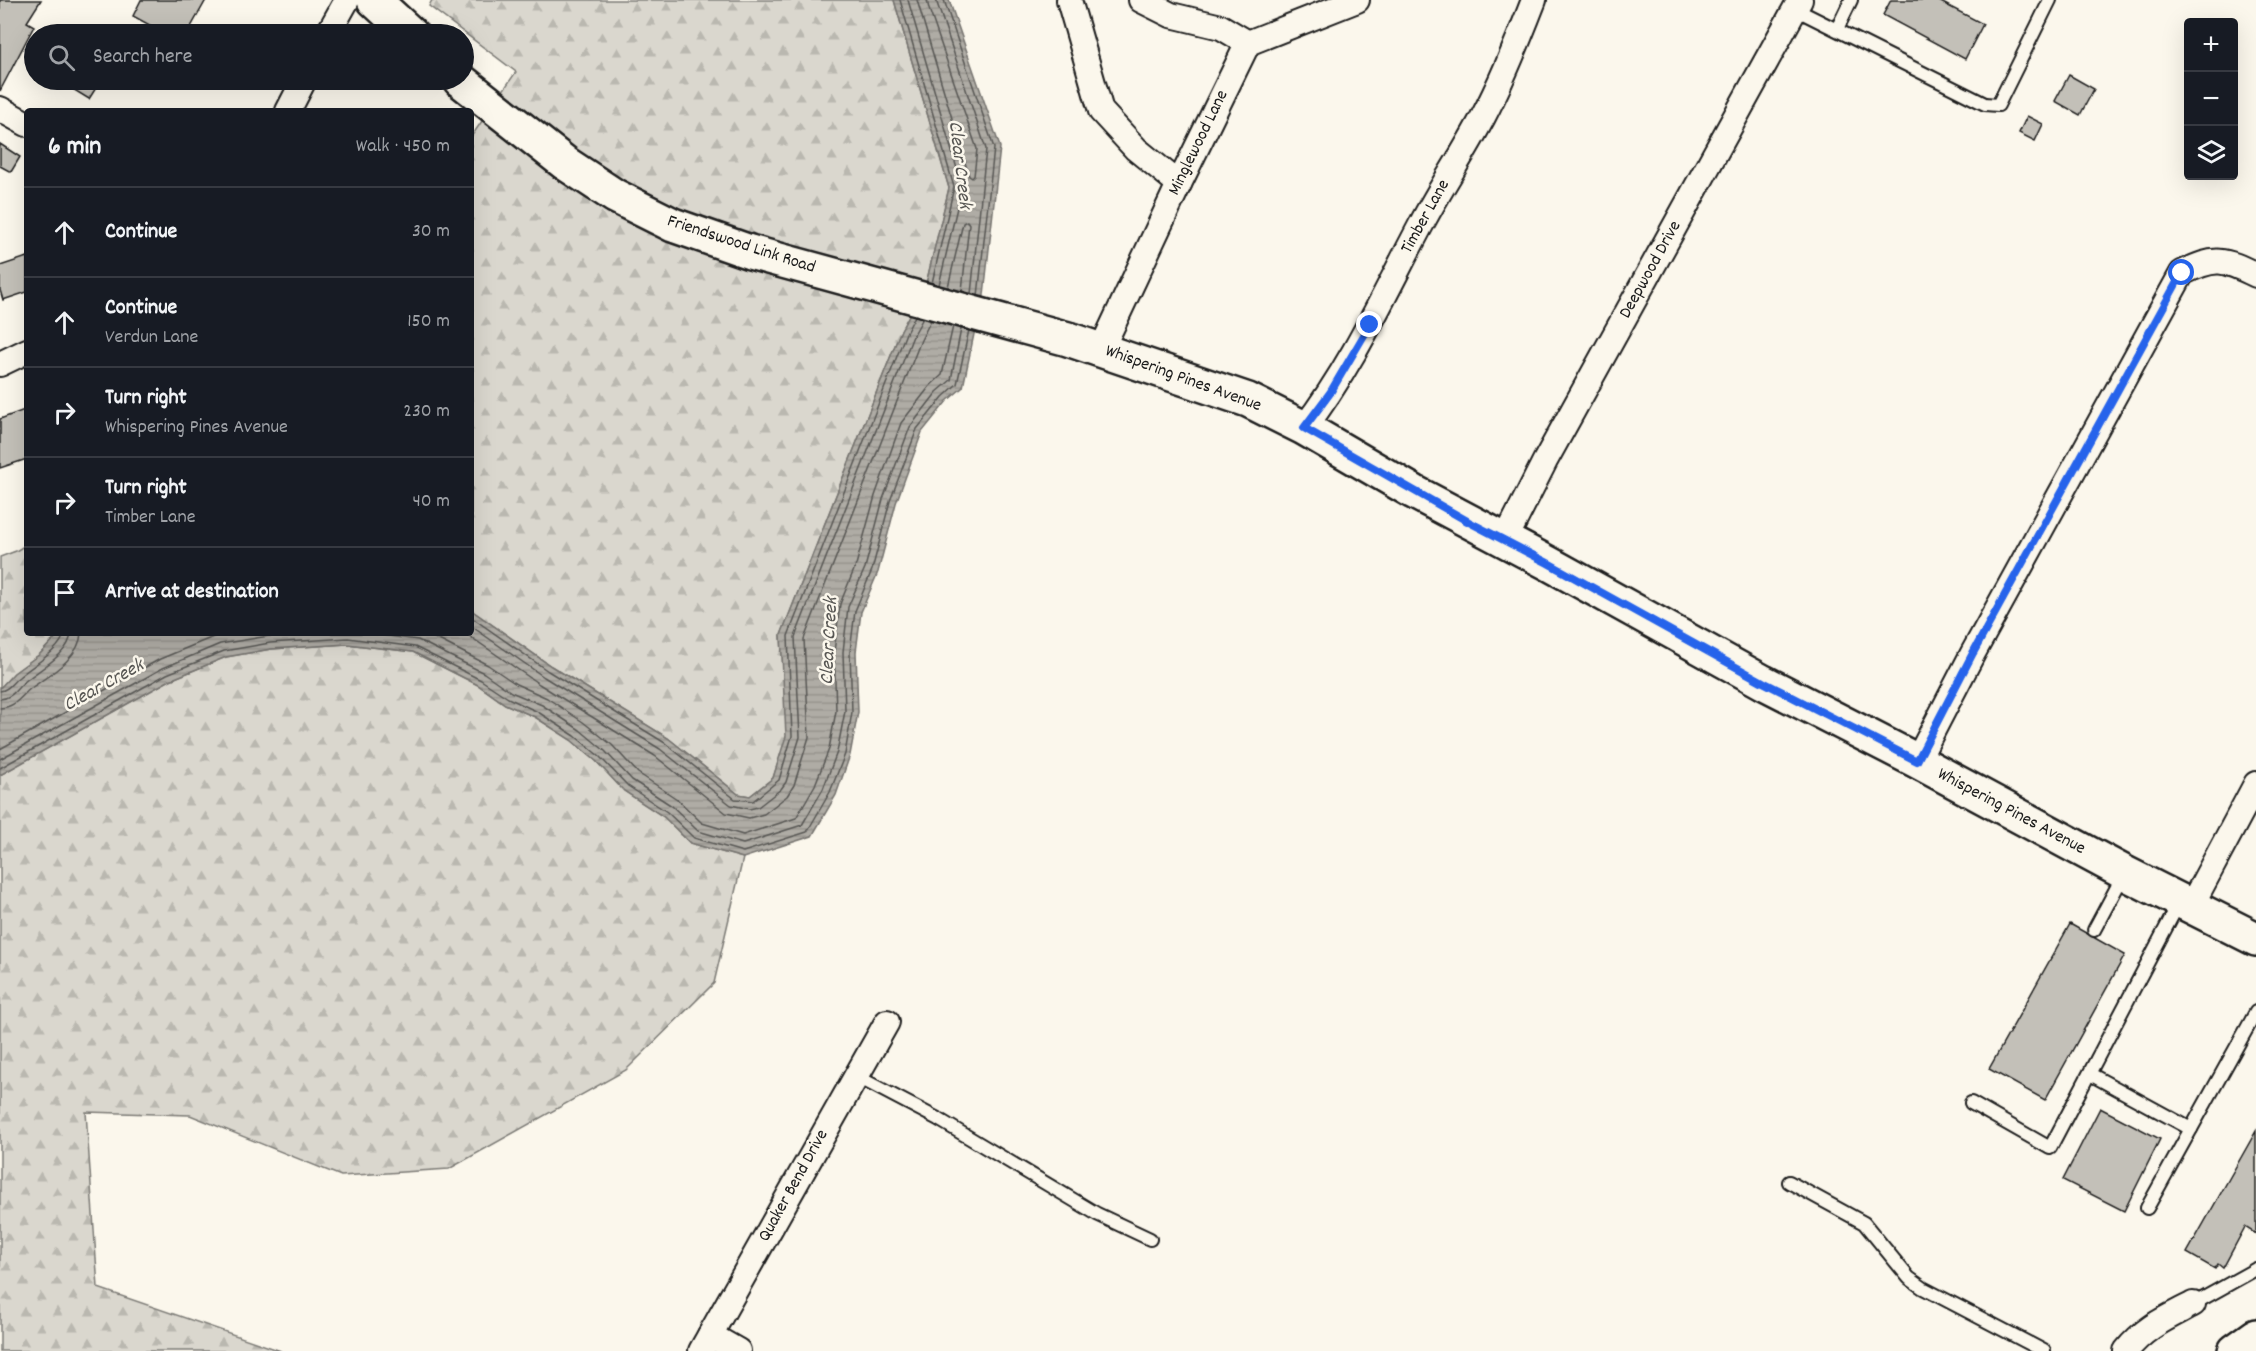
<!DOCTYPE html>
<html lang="en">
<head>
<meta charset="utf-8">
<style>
	body { margin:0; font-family:Dekko,sans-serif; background:#20242c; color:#f1f3f6 }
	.controls { position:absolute; right:18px; top:18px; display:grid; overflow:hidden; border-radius:6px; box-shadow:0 6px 24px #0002 }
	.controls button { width:54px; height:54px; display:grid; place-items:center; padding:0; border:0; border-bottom:2px solid #363941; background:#171b24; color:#f1f3f6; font:30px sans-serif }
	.stop { position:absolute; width:18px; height:18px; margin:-14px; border:4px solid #2563eb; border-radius:50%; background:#fff }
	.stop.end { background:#2563eb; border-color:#fff; box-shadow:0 2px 6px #0008 }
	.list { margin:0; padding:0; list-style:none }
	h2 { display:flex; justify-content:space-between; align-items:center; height:78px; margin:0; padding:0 24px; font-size:26px }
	h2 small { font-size:20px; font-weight:400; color:#9ea1a6 }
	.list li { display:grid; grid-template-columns:39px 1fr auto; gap:18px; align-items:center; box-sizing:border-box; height:90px; padding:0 24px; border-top:2px solid #363941 }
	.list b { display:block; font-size:22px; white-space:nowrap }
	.list p { margin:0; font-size:20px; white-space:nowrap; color:#9ea1a6 }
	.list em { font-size:20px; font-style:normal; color:#9ea1a6 }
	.icon { flex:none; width:33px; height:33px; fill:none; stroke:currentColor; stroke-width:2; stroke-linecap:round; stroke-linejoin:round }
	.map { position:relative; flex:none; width:2256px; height:1351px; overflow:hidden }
	.search { position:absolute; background:#171b24; box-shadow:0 6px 24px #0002; left:24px; top:24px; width:450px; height:66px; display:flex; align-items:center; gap:15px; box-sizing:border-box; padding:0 21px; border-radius:33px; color:#9ea1a6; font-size:22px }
	.panel { position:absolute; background:#171b24; box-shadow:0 6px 24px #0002; left:24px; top:108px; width:450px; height:528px; border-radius:6px }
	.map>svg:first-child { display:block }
</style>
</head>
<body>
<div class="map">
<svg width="2256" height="1351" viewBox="0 0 2256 1351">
	<defs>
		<pattern id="forest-firs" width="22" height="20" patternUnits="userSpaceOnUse" patternTransform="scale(1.5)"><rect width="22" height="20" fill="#dad7ce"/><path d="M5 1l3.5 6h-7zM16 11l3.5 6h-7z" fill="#bab8b0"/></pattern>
		<pattern id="water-rules" width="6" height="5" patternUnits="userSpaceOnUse" patternTransform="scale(1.5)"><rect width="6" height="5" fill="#afaca5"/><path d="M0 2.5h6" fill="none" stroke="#96938d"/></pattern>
	</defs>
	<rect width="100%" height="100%" fill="#fbf7ec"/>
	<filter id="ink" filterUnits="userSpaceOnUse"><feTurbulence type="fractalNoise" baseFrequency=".0167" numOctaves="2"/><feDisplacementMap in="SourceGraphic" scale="12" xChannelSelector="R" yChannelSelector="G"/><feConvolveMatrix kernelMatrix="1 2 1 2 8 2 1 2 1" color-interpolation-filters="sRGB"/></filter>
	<g filter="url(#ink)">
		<!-- forest -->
		<g fill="url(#forest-firs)" stroke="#7b7a75" stroke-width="1.5">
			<polygon points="432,0 894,0 949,188 926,284 901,330 781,635 787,736 773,778 750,796 738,794 668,738 551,666 471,610 471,137 516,72 429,6"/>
			<polygon points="27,544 27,633 60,633 40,654 14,673 0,688 0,557 16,551"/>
			<polygon points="347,644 413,652 478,685 505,704 535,717 571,740 596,761 624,791 664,817 690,843 743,858 714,983 626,1070 449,1169 341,1176 190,1115 86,1112 98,1288 281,1351 0,1351 0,775 170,680 226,657 271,649"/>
		</g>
		<!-- water -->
		<polygon fill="url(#water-rules)" stroke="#74726e" stroke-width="1.5" points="894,0 949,0 1000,147 983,304 974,334 963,387 947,401 922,432 896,503 878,572 861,612 856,652 858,712 850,755 836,795 812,836 743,858 690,843 664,817 624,791 596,761 571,740 535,717 505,704 478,685 413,652 347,644 271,649 226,657 170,680 0,775 0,688 14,673 40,654 60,633 471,633 471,610 551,666 668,738 738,794 750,796 773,778 786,736 781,635 901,330 926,284 949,188"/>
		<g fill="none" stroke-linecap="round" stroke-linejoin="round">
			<!-- shore -->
			<g stroke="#575653" stroke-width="1.5">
				<polyline points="900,0 954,187 932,283"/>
				<polyline points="908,0 962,186 939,285"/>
				<polyline points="917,0 969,176 972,178 974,176 977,149 929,9 927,0"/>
				<polyline points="936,0 986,149 971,294"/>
				<polyline points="944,0 994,148 978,296"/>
				<polyline points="948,287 963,223 967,221 969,224 962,291"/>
				<polyline points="471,617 548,671 665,743 735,799 753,801 779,780 792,736 788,636 906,333 915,316"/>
				<polyline points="471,626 544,677 660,749 731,805 749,809 758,807 781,789 786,782 800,737 795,637 913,336 923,318"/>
				<polyline points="366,633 418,640 484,673 511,692 542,705 580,730 605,751 632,780 672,806 698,831 743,844 802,825 823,789 837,752 845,711 843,652 848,607 865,568 883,499 910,427 937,392 951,380 961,329"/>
				<polyline points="425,633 488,665 516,684 547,698 583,722 612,745 638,773 677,799 702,823 743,835 796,818 815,785 829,749 836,711 834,652 840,604 856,565 875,496 901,423 930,386 942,375 953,326"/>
				<polyline points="465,633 539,684 655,756 726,813 749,818 764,814 787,796 794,785 809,737 804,639 921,340 931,320"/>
				<path d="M0,691C9,690 12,682 19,677C31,666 62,650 64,633"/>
				<path d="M0,699C12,698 15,690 23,683C37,670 70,655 71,633"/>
				<path d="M0,708C16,707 20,697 31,688C49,675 80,658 81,633"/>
				<polyline points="0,749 160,659 218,635 230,633"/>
				<polyline points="0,759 163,668 220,644 269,636 315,633"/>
				<polyline points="0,768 167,674 224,651 270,643 348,638 415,647 481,680 508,698 538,712 575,736 600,757 628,786 667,812 694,838 743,852 807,832 830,792 845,754 852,712 850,652 855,611 872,570 890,501 917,429 943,397 957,384 969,330"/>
			</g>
		</g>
		<!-- building -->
		<g fill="#c3c0b8" stroke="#1c1c1c" stroke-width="1.5">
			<polygon points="0,0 41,0 27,22 34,26 0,91"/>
			<polygon points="141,0 206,0 187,34 166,34 133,16"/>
			<polygon points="1891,0 1937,0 1983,24 1965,59 1883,15"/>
			<polygon points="2069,75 2094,89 2080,115 2055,101"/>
			<polygon points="58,80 101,80 89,99"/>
			<polygon points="2027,116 2043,124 2035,141 2019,133"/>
			<polygon points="0,144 20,157 11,172 0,166"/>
			<polygon points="27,257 27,292 3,300 0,290 0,266"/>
			<polygon points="27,409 27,459 0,468 0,419"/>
			<polygon points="2070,924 2125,955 2045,1100 1989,1069"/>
			<polygon points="2100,1108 2160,1139 2124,1211 2063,1180"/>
			<polygon points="2256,1131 2256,1234 2245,1227 2223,1268 2218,1264 2215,1269 2187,1253"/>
		</g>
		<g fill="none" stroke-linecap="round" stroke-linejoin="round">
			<!-- lane casing -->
			<g stroke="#1c1c1c" stroke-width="16">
				<g id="lane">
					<polyline points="1795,9 1985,104 1998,105 2050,0"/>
					<polyline points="1837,29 1851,0"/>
					<polyline points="2094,930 2124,874"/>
					<polyline points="2090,1074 2191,1129"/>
					<polyline points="856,1076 938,1119 1097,1214 1150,1239"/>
					<polyline points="1971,1103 2050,1148 2180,901"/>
					<polyline points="1789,1182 1864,1223 1909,1278 1923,1288 2044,1351"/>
					<polyline points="2147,1208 2256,1012"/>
					<polyline points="2193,1304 2256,1269"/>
				</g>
			</g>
			<!-- street casing -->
			<g stroke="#1c1c1c" stroke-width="28">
				<g id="street">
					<polyline points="1069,0 1101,111 1136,149 1179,184"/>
					<polyline points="1141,0 1171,15 1221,27 1248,43"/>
					<polyline points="328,34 347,0"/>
					<polyline points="0,109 27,124"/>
					<polyline points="288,111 304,80"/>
					<polyline points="1101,350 1179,184 1248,43 1357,0"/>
					<polyline points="0,364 27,351"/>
					<path d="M1304,428C1353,365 1385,292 1422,223C1441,187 1464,153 1483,117C1503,79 1519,39 1534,0"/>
					<polyline points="1504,542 1545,461 1800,0"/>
					<path d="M1917,761L1973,653L2182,273C2216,256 2223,259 2256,275"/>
					<polyline points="2191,906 2256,784"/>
					<polyline points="710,1335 738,1351"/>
					<polyline points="701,1351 887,1022"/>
					<path d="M2126,1351C2145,1327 2167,1318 2193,1304"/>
				</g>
			</g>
			<!-- secondary casing -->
			<g stroke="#1c1c1c" stroke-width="38">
				<g id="secondary">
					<polyline points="374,0 411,34"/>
					<polyline points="460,80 565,163 615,196 673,225 750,252 1068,339 1248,400 1304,428 1414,492 1548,563 1763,682 1917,761 2125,873 2256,939"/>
				</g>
			</g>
			<!-- primary casing -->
			<g stroke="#1c1c1c" stroke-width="38">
				<polyline id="primary" points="2235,1351 2256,1336"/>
			</g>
			<!-- lane -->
			<use href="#lane" stroke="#fbf7ec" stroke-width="12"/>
			<!-- street -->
			<use href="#street" stroke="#fbf7ec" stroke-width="24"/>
			<!-- secondary -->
			<use href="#secondary" stroke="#fbf7ec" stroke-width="33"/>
			<!-- primary -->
			<use href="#primary" stroke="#fbf7ec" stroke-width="33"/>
		</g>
	</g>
	<g fill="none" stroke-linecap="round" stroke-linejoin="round" filter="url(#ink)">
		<!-- route -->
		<polyline stroke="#2563eb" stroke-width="8" points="1370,325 1330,393 1304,428 1469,522 1548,563 1763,682 1917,761 1973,653 2182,273"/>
	</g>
	<g text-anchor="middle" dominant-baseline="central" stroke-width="5" stroke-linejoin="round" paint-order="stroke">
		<!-- street labels -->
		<g font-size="18" fill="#1c1c1c" stroke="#fbf7ec">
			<text transform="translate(1199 143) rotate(-64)">Minglewood Lane</text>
			<text transform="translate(1426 217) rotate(-61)">Timber Lane</text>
			<text transform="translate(741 245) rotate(18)">Friendswood Link Road</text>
			<text transform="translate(1651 270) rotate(-61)">Deepwood Drive</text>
			<text transform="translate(1183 379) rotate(20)">Whispering Pines Avenue</text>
			<text transform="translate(2011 812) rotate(28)">Whispering Pines Avenue</text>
			<text transform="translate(794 1186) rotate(-61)">Quaker Bend Drive</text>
		</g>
		<!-- water labels -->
		<g font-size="20" font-style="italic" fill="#575653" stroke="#fbf7ec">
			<text transform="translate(959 165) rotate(83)">Clear Creek</text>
			<text transform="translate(830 641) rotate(-87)">Clear Creek</text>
			<text transform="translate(104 686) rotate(-29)">Clear Creek</text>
		</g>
	</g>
</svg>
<div class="controls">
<button>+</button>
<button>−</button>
<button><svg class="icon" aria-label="layers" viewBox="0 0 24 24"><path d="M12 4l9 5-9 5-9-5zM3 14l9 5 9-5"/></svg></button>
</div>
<div class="stop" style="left:2182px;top:273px"></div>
<div class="stop end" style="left:1370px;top:325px"></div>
<div class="search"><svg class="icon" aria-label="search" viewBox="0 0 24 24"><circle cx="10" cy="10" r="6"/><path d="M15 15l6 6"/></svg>Search here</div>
<section class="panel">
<h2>6 min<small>Walk · 450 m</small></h2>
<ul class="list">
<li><svg class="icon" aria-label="ahead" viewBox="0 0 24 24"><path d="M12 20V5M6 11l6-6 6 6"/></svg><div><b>Continue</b></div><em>30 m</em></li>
<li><svg class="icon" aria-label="ahead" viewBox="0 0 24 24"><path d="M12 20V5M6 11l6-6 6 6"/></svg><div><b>Continue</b><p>Verdun Lane</p></div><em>150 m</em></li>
<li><svg class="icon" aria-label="right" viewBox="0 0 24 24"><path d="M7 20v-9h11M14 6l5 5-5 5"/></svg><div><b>Turn right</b><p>Whispering Pines Avenue</p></div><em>230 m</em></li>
<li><svg class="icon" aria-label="right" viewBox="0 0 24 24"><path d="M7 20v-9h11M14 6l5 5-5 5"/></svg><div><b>Turn right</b><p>Timber Lane</p></div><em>40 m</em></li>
<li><svg class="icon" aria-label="arrive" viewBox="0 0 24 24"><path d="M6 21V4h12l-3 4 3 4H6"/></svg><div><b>Arrive at destination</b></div></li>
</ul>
</section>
</div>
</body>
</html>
